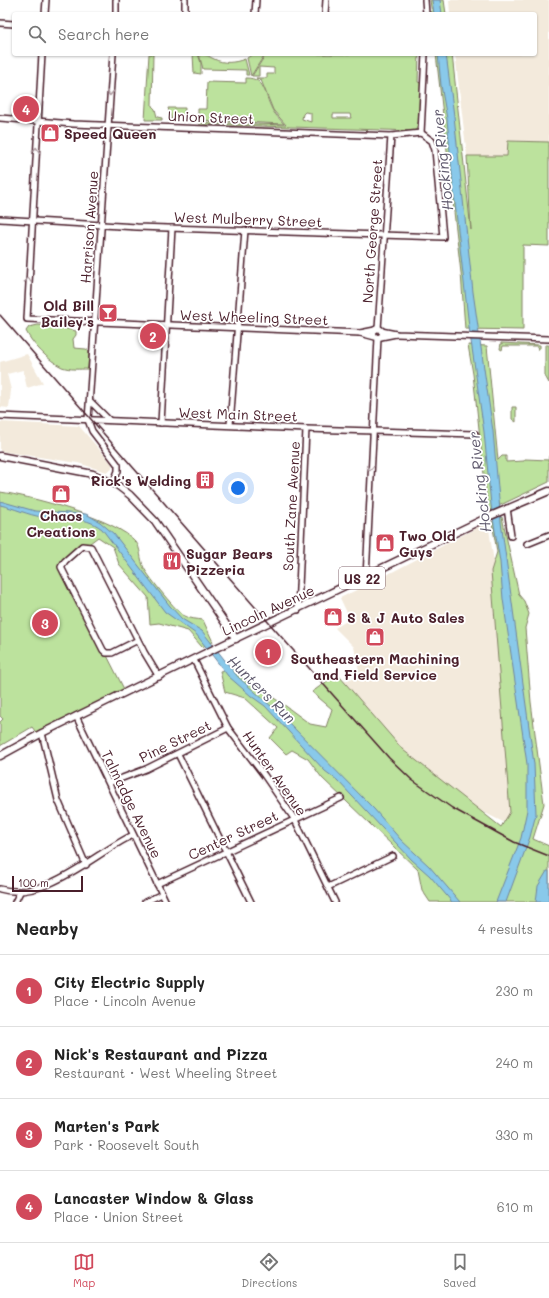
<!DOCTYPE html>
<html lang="en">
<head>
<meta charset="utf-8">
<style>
	body { margin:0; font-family:Mali,sans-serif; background:#f2f2f2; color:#222 }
	.scale { position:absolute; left:12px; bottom:10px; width:71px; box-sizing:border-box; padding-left:4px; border:2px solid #4a1f2b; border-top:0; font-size:11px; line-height:14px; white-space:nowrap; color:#4a1f2b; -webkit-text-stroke:3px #fff; paint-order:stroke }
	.you { position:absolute; left:238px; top:488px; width:14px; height:14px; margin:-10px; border:3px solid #fff; border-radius:50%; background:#1a73e8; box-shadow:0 0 0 6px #1a73e833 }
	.badge { display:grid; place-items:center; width:26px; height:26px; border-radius:50%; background:#d1495b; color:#fff; font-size:13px; font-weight:700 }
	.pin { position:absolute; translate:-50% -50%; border:2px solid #fff; box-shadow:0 1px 4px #0006 }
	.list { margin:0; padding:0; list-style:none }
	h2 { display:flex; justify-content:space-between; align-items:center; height:52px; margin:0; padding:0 16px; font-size:17px }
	h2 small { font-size:13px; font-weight:400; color:#767676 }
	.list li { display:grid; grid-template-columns:26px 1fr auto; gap:12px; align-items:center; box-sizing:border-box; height:72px; padding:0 16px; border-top:1px solid #e0e0e0 }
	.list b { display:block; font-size:15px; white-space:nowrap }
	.list p { margin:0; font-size:13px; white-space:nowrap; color:#767676 }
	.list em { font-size:13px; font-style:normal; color:#767676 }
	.icon { flex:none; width:22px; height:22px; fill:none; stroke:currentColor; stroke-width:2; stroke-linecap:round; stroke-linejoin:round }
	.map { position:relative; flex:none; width:549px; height:902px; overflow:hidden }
	.search { position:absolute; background:#fff; box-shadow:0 1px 3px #0004; left:12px; right:12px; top:12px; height:44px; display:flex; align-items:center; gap:10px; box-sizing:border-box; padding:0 14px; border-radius:4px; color:#767676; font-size:15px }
	.sheet { height:340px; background:#fff }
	nav { display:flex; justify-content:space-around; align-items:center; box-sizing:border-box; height:56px; border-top:1px solid #e0e0e0; background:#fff; font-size:11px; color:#767676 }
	nav a { display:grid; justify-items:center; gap:2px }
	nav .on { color:#d1495b }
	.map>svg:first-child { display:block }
</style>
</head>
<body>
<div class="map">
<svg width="549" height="902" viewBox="0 0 549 902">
	<rect width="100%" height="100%" fill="#fff"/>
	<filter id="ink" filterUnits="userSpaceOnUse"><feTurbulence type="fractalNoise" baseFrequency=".025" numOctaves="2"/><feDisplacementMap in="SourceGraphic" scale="8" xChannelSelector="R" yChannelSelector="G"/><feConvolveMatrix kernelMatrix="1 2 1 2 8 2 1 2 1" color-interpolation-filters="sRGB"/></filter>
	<g filter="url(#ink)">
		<!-- built -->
		<g fill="#f3eadc">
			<polygon points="449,0 549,0 549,142 508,141 507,156 467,156 455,54 535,54 535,14 450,14"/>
			<polygon points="27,354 43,383 27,388 23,370 7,374 11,390 9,408 0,407 0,362"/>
			<polygon points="0,422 79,426 112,464 112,469 107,472 78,463 0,451"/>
			<polygon points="488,522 525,772 521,831 461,801 418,773 333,684 360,676 354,647 335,628 350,619 340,598 377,580"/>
		</g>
		<!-- green -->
		<g fill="#bce29d" stroke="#838064" fill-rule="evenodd">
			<polygon points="430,0 444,0 446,14 432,14"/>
			<polygon points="149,54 153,54 152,106 155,109 157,117 162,118 162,120 145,120"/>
			<polygon points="193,54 198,54 201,63 201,74 194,73"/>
			<path d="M199,54C206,54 208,56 214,59C224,64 234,63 245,59L249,75H246V70L203,69Z"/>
			<polygon points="253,54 265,54 251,76 247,58"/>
			<path d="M266,54H419L418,82L421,83L419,120L416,130L414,131L199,124L200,122L286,125L273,110L261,80L256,78H267V74H274V68L259,67V76H252ZM305,112L311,113V122L302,119L303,114ZM333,114H350L351,118H333Z"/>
			<polygon points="436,54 452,54 471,230 467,156 507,156 508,141 549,142 549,246 523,245 523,330 465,329 461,273"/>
			<path d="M246,78C266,78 264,94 272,109C274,114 280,119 284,124L198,120V109H206L207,82L246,83Z"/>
			<polygon points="168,108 185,108 184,120 172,120"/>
			<path d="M38,325L54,326L76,331V335L73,339L74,348L86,349L89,351L88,369C80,369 70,370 62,367C49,361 32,344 26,331L29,327Z"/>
			<polygon points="501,343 540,345 540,348 538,350 537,346 503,346 502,350 500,349"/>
			<polygon points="468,345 487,346 498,460 502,456 506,456 506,462 524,461 525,459 549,460 549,456 549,482 488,511 473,374"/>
			<polygon points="545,345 549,345 549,383 545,376"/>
			<polygon points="512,407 516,407 516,422 512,419"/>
			<path d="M0,492C30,496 117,519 136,542C141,548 140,560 144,568C148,576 178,614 185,616C190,619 197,619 203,620L213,642L202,647L188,631L159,623L150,624L148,597L119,564L113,547L98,537L61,565L126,693L38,735L32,727L0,746V722L3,719L0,716Z"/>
			<polygon points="502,517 519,595 524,601 529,614 525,628 531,702 544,804 533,839 549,846 549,902 430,902 422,890 418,870 322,778 308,759 292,750 286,754 270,738 278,728 245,698 225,692 220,671 234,668 244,679 283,704 310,724 326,727 332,709 312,692 333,677 340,677 403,750 501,827 510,812 491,571 497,552 492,522"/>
		</g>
		<!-- water -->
		<g fill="#89c9ea" stroke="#70859e">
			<polygon points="432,0 440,0 442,14 434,14"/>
			<polygon points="438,54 446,54 454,116 473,292 493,431 501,522 534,764 536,814 530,837 506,902 496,902 521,838 527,810 527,764 503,599 500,562 491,505 484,432 469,327 453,185 447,119 441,85"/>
			<path d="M0,501L35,511L86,514L100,522L114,534L170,606L182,619L202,631L238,677L280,714L374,809L401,840L429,866L460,902H452L430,876L412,860L337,780L325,771L265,706L251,696L228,676L196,634L165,612L102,529C82,514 65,521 42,517C28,515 14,508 0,505Z"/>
			<polygon points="547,871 549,871 549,902 536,902 538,886"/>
		</g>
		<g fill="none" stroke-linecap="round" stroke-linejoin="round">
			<!-- minor casing -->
			<g stroke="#4a1f2b" stroke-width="8">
				<g id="minor">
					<polyline points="425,0 426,14"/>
					<polyline points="45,14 46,0"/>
					<polyline points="116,14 116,0"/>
					<polyline points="185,14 185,0"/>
					<polyline points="255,14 256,0"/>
					<polyline points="325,14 326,0"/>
					<polyline points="0,23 14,24"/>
					<polyline points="42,54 27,319 360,333 375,337"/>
					<polyline points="0,118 73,124 391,136 421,133"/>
					<polyline points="421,133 425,54"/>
					<polyline points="0,219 137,227 443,237 435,150 432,141 421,133"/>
					<circle cx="378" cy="333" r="4.5"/>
					<polyline points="378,329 391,136"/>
					<polyline points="381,331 396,334 549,339"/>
					<polyline points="360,333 375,330"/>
					<polyline points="381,337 396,334"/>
					<polyline points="90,401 109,420"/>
					<polyline points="0,416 306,429 475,434"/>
					<polyline points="161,423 172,228"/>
					<polyline points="230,425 245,230"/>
					<polyline points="113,483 118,471 118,465 92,431 88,420 113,54"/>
					<polyline points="507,508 511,536"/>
					<polyline points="527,544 549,535"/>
					<polyline points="366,577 378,338"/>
					<polyline points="298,610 306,429"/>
					<polyline points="138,640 112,653 106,653 103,650 61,567 65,561 82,546 91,547 144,652 159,677"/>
					<polyline points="194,660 228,728 264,775 295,820 335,902"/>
					<polyline points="76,716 166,902"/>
					<polyline points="42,733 58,800 86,865"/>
					<polyline points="178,754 251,902"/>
					<polyline points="109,783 146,769 228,728"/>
					<polyline points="157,884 341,798"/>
					<polyline points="328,887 393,856"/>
					<path d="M0,889C46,902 95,853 133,835"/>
					<polyline points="15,902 20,892"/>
					<polyline points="145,902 162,894"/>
				</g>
			</g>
			<!-- major casing -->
			<g stroke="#4a1f2b" stroke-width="9">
				<g id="major">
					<polyline points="0,456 93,474 117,485 130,495 155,521 236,639"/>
					<polyline points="0,756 42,733 218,647 488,517 549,491"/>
				</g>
			</g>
			<!-- minor -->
			<use href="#minor" stroke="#fff" stroke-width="5"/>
			<!-- major -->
			<use href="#major" stroke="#fff" stroke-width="6"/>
			<!-- rail -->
			<polyline stroke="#4a1f2b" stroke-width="1.5" points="0,315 269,623 389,758 412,780 452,808 514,842 549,856"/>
		</g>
		<!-- one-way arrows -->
		<defs><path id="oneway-chevron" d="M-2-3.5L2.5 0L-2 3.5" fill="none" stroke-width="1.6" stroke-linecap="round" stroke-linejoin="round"/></defs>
		<g stroke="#ae9aa0">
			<use href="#oneway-chevron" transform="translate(110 93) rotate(94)"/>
			<use href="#oneway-chevron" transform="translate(36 150) rotate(-86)"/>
			<use href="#oneway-chevron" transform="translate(28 280) rotate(-87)"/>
			<use href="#oneway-chevron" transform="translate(370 468) rotate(93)"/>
		</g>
	</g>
	<!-- icons -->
	<defs>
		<g id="shop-square" transform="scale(1)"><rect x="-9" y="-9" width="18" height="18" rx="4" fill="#d1495b" stroke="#fff"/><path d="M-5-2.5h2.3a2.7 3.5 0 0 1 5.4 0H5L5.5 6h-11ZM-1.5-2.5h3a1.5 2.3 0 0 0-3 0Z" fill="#fff"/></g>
		<g id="bar-square" transform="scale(1)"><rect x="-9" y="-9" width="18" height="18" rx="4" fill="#d1495b" stroke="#fff"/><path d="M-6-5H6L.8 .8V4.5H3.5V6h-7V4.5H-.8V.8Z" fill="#fff"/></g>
		<g id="building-square" transform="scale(1)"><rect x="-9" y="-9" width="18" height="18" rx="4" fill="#d1495b" stroke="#fff"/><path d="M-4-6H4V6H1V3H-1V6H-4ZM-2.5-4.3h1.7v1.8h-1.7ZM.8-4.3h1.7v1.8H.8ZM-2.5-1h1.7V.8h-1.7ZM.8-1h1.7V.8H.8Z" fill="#fff"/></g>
		<g id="restaurant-square" transform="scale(1)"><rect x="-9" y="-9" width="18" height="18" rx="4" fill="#d1495b" stroke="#fff"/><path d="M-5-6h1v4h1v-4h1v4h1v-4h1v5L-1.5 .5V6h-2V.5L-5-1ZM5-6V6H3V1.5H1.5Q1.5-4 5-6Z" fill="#fff"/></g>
	</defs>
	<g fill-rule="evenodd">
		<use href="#shop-square" x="50" y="133"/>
		<use href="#bar-square" x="108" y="313"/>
		<use href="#building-square" x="205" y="480"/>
		<use href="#shop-square" x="61" y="494"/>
		<use href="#shop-square" x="385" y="543"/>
		<use href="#restaurant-square" x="172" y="561"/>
		<use href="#shop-square" x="333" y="617"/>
		<use href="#shop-square" x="375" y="637"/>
	</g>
	<g text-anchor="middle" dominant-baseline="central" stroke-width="3.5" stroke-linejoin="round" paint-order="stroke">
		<!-- shield labels -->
		<rect fill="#fff" stroke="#80626b" stroke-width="1" x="339" y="567" width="46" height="22" rx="3"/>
		<g font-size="13" font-weight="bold" fill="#4a1f2b">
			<text x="362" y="578">US 22</text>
		</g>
		<!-- street labels -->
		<g font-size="14" fill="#4a1f2b" stroke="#fff">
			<text transform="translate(211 117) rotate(2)">Union Street</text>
			<text transform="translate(248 219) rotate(2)">West Mulberry Street</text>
			<text transform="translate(89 227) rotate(-86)">Harrison Avenue</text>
			<text transform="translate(372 231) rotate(-86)">North George Street</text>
			<text transform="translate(254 317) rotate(2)">West Wheeling Street</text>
			<text transform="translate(238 414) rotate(2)">West Main Street</text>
			<text transform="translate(291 506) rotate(-87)">South Zane Avenue</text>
			<text transform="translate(268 610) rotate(-25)">Lincoln Avenue</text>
			<text transform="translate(175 741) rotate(-26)">Pine Street</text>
			<text transform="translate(275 773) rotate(55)">Hunter Avenue</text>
			<text transform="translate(132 804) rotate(64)">Talmadge Avenue</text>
			<text transform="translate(233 835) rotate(-25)">Center Street</text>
		</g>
		<!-- poi labels -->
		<g font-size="14" font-weight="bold" fill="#4a1f2b" stroke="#fff" text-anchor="start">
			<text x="64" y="133">Speed Queen</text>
			<text x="94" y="305" text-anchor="end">Old Bill<tspan x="94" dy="16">Bailey's</tspan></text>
			<text x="191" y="480" text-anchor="end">Rick's Welding</text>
			<text x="61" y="515" text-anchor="middle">Chaos<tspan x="61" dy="16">Creations</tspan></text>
			<text x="399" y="535">Two Old<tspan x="399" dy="16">Guys</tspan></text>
			<text x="186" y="553">Sugar Bears<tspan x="186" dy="16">Pizzeria</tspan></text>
			<text x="347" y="617">S &amp; J Auto Sales</text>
			<text x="375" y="658" text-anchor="middle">Southeastern Machining<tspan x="375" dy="16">and Field Service</tspan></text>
		</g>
		<!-- water labels -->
		<g font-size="15" font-style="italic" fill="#605a6e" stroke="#fff">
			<text transform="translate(442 160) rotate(-96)">Hocking River</text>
			<text transform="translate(479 482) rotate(-97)">Hocking River</text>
			<text transform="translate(262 689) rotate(45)">Hunters Run</text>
		</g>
	</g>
</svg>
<div class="scale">100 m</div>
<div class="you"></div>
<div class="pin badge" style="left:268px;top:652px">1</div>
<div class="pin badge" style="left:153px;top:336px">2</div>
<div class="pin badge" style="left:45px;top:623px">3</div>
<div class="pin badge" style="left:26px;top:109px">4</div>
<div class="search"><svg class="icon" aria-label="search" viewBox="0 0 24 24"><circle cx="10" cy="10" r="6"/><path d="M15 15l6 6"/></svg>Search here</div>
</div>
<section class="sheet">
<h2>Nearby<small>4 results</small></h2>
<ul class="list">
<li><span class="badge">1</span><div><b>City Electric Supply</b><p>Place · Lincoln Avenue</p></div><em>230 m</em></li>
<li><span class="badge">2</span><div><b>Nick's Restaurant and Pizza</b><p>Restaurant · West Wheeling Street</p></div><em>240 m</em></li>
<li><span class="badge">3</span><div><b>Marten's Park</b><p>Park · Roosevelt South</p></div><em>330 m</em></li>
<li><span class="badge">4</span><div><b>Lancaster Window &amp; Glass</b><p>Place · Union Street</p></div><em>610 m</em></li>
</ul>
</section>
<nav>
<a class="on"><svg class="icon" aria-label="map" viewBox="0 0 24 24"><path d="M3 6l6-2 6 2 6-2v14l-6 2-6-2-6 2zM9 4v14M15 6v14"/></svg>Map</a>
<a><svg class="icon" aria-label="directions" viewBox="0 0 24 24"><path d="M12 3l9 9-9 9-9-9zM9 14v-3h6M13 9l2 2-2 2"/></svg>Directions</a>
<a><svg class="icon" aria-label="saved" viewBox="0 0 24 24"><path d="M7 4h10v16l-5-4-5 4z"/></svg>Saved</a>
</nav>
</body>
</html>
